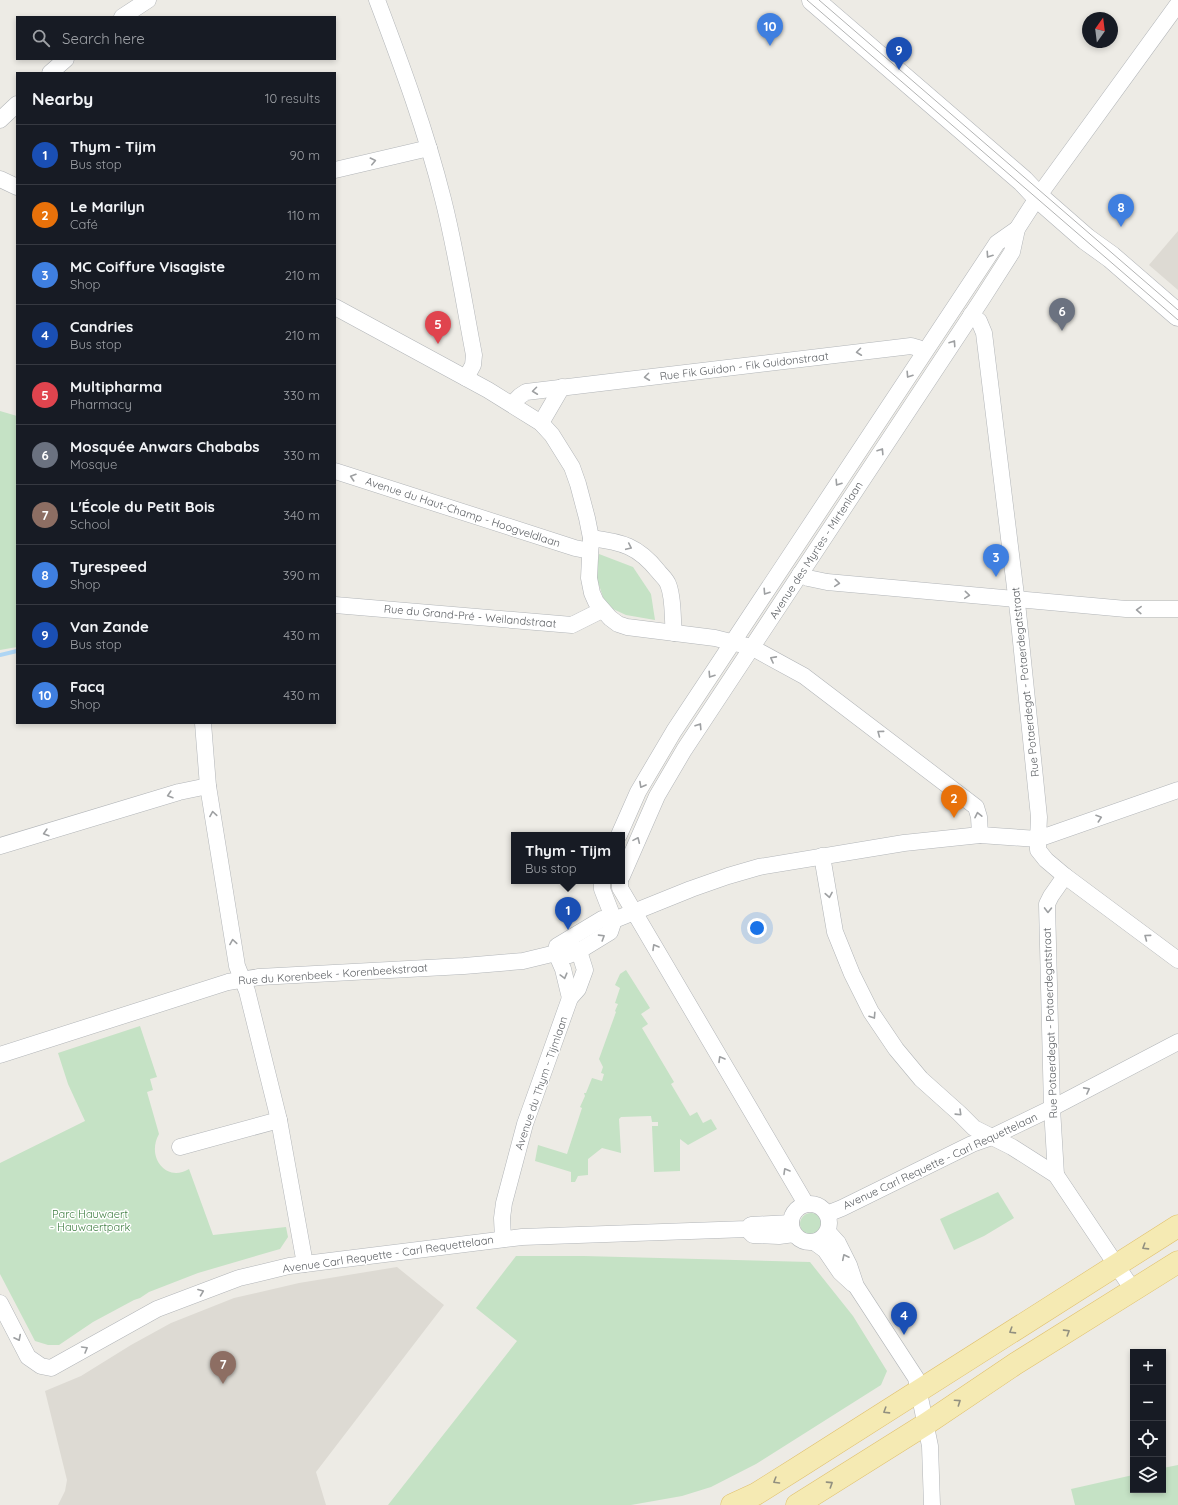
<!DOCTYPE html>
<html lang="en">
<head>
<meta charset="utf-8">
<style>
	body { margin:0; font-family:Quicksand,sans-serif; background:#20242c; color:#f1f3f6 }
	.controls { position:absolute; right:12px; bottom:12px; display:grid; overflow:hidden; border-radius:0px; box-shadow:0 2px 6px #0003 }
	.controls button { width:36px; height:36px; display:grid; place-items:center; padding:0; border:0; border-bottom:1px solid #363941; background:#171b24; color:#f1f3f6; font:20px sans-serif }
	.compass { position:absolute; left:1082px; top:12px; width:36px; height:36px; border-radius:50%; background:#171b24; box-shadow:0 2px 6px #0003; rotate:14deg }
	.you { position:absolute; left:757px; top:928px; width:14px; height:14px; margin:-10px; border:3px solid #fff; border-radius:50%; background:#1a73e8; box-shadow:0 0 0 6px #1a73e833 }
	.badge { display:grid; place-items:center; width:26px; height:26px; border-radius:50%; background:#b45309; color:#fff; font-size:13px; font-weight:700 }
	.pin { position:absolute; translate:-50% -33px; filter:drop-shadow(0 1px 2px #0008) }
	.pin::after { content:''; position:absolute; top:21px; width:14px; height:12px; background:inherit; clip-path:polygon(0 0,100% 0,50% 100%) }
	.popup { position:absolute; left:511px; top:832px; width:114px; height:52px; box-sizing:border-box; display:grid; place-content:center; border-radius:0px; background:#171b24; filter:drop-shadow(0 1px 3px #0005); font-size:13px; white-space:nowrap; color:#9ea1a6 }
	.popup b { font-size:15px; color:#f1f3f6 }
	.popup::after { content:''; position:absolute; left:50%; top:100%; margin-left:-8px; border:8px solid transparent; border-top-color:#171b24 }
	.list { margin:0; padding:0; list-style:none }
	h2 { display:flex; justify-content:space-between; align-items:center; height:52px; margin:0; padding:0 16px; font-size:17px }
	h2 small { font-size:13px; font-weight:400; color:#9ea1a6 }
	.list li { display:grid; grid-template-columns:26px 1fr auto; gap:12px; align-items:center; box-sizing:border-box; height:60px; padding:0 16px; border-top:1px solid #363941 }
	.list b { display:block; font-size:15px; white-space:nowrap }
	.list p { margin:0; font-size:13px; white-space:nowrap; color:#9ea1a6 }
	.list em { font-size:13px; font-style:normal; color:#9ea1a6 }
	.icon { flex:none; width:22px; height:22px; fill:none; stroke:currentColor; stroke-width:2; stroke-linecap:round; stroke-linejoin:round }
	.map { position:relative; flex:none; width:1178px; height:1505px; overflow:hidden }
	.search { position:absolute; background:#171b24; box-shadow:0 2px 6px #0003; left:16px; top:16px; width:320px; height:44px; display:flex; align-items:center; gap:10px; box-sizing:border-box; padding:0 14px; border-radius:0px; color:#9ea1a6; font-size:15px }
	.panel { position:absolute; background:#171b24; box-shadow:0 2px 6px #0003; left:16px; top:72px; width:320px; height:652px; border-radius:0px }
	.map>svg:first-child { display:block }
</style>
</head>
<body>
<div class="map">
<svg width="1178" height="1505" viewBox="0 0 1178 1505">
	<rect width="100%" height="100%" fill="#edebe5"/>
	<!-- education -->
	<g fill="#dddad3">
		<polygon points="1178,231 1178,290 1149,265"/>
		<polygon points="397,1267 444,1305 316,1472 326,1505 58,1505 65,1491 67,1480 45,1391 81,1376 131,1345 171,1323 234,1298 299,1283"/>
	</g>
	<!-- green -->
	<g fill="#c5e2c5">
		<polygon points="0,411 17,416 17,647 0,650"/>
		<polygon points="599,554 633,567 651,594 655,620 626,615 613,609 604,600 596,576"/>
		<polygon points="626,970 650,1008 641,1014 648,1024 642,1028 674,1082 671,1084 690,1116 697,1112 703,1123 711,1119 717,1129 688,1145 680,1139 680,1171 654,1172 652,1126 658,1126 658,1122 652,1122 651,1116 621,1117 619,1119 621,1153 602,1148 588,1159 588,1175 578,1176 575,1182 571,1182 571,1172 535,1161 538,1145 567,1154 582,1108 580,1107 585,1096 584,1093 586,1093 592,1078 602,1081 604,1074 601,1073 603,1067 599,1059 616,1012 615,1011 618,1004 615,1003 620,988 615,985 620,974"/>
		<path d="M140,1026L157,1077L150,1079L153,1090L147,1092L159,1134C146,1157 166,1183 189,1169L213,1235L286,1227L288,1237L280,1249L198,1273L149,1292L140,1298L134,1300L93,1322L59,1345H48L35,1341L0,1274V1163L85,1121L68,1084L58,1053Z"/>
		<polygon points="998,1192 1014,1218 984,1236 954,1250 940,1219"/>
		<circle cx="811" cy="1224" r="11"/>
		<polygon points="516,1256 584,1256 810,1262 853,1316 887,1371 881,1385 756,1464 711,1487 682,1496 631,1505 388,1505 517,1341 476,1308"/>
		<polygon points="1178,1465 1178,1505 1075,1505 1071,1489 1133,1475 1133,1490 1163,1490 1163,1468"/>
	</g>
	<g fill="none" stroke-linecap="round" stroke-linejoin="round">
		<!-- stream -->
		<polyline stroke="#aed5f4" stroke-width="4" points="0,655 17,651"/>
		<!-- minor casing -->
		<g stroke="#b2b5b8" stroke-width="17">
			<g id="minor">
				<path d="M377,0C402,66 426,131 443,199C456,250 464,303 474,355L473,365L466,378"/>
				<polyline points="122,17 148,0"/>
				<polyline points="50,73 66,59"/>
				<polyline points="0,120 17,104"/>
				<polyline points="335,170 429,148"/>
				<polyline points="0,179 17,187"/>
				<polyline points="335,307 488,390 541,423 552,435 572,467 578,484 587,518 591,538 589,578 592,593 596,602 610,618 618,624 627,627 715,638 751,647 804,676 976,807 979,817 980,835 1038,839 1038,850 1046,860 1065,876 1178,960"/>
				<polyline points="971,315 979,321 984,333 1018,612 1039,817 1038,839 1178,790"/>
				<polyline points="512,404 520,396 526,392 911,346 918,348 924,352"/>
				<polyline points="541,423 562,387"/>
				<polyline points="335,471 575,548 590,551"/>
				<path d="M591,538C622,542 638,546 658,571C661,575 666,579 668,584C674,598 672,618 674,633"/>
				<polyline points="800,574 808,578 827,582 1126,609 1178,609"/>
				<polyline points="335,605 572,625 602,610"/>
				<polyline points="203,723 208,786 237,966 247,991 279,1120 305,1264"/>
				<polyline points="619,835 638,792 674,731 997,243 1017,229"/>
				<polyline points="0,846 179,792 208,786"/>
				<polyline points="822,856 835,932 852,974 871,1012 896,1049 921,1079 959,1113 974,1128 1012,1147 1056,1175 1133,1290"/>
				<polyline points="622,876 657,796 684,750 982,299 1012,252 1017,229 1037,198 1178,4"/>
				<polyline points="602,881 602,889 614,920"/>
				<polyline points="620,881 620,888 623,893 806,1204"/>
				<polyline points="570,998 563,969 556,953 557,946 602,919 614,920 691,889 728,876 759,867 904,843 980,835"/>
				<polyline points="0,1055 228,982 259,977 464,966 523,961 556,953 569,955 579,951 610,932 614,920"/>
				<polyline points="180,1147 279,1120"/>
				<polyline points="1056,1175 1052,1108 1047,904 1051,896 1065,876"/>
				<circle cx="810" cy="1223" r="19"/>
				<polyline points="827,1214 842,1208 972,1144 992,1137 1052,1108 1178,1042"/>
				<polyline points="748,1230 753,1235 779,1236 794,1234"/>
				<polyline points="828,1232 838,1243 849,1265 856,1286 916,1378 930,1446 932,1505"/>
				<polyline points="503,1239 502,1218 504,1203 525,1124 570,998 578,989 585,970 579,951 570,946"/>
				<polyline points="814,1242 825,1250 840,1272 853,1284"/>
				<polyline points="0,1303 28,1357 41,1366 51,1368 157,1309 239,1278 289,1266 522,1237 747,1229 751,1225 791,1223"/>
			</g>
		</g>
		<!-- secondary casing -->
		<g stroke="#b1b4b8" stroke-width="23">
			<polyline id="secondary" points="813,0 1023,181 1038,197 1086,239 1111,257 1178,315"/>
		</g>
		<!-- primary casing -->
		<g stroke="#e0c06c" stroke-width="23">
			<g id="primary">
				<polyline points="732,1505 756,1494 799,1467 1178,1226"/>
				<polyline points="797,1505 926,1424 1015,1364 1178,1262"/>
			</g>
		</g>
		<!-- minor -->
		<use href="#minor" stroke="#fff" stroke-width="16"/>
		<!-- secondary -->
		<use href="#secondary" stroke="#fff" stroke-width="22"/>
		<!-- primary -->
		<use href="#primary" stroke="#f5eab3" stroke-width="22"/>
		<!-- tram -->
		<g stroke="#b3b4b4" stroke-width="1">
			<polyline points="807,0 1178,320"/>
			<polyline points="819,0 1178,310"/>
		</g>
	</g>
	<!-- one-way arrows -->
	<defs><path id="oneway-chevron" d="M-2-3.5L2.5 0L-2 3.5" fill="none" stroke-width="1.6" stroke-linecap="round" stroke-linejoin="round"/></defs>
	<g stroke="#9ea0a2">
		<use href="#oneway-chevron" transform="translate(373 161) rotate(-13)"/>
		<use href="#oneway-chevron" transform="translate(989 255) rotate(124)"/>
		<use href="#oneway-chevron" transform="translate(953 343) rotate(-56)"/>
		<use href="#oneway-chevron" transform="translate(859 352) rotate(173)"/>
		<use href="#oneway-chevron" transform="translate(909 375) rotate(123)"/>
		<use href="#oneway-chevron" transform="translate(647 377) rotate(173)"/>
		<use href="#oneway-chevron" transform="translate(535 391) rotate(173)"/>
		<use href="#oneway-chevron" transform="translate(881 451) rotate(-57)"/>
		<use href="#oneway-chevron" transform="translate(353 477) rotate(-162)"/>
		<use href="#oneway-chevron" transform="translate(838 483) rotate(123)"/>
		<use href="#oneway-chevron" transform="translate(629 547) rotate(25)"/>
		<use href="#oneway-chevron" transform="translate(837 583) rotate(5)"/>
		<use href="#oneway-chevron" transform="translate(766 592) rotate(123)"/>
		<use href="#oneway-chevron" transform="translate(967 595) rotate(5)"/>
		<use href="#oneway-chevron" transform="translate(1139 610) rotate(-178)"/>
		<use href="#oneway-chevron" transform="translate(773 659) rotate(-152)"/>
		<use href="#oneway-chevron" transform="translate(711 675) rotate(123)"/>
		<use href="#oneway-chevron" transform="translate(699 726) rotate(-57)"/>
		<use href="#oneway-chevron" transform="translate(880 733) rotate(-143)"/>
		<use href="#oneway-chevron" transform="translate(642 785) rotate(119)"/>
		<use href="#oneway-chevron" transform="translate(170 795) rotate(163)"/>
		<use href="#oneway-chevron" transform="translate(213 814) rotate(-99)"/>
		<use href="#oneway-chevron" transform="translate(978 815) rotate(-102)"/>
		<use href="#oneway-chevron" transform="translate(1099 818) rotate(-19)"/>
		<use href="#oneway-chevron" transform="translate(46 833) rotate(164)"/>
		<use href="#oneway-chevron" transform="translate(637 840) rotate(-66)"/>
		<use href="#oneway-chevron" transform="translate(829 895) rotate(80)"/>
		<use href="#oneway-chevron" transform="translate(1048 910) rotate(91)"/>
		<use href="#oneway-chevron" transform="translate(602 937) rotate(-32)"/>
		<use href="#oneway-chevron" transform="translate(1147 937) rotate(-143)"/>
		<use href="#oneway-chevron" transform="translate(233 942) rotate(-99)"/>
		<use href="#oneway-chevron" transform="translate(655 947) rotate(-120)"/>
		<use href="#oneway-chevron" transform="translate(564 976) rotate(75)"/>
		<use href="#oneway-chevron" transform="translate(873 1016) rotate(57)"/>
		<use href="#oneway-chevron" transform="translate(721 1059) rotate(-120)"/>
		<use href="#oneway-chevron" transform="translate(1087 1090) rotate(-28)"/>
		<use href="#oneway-chevron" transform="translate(959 1113) rotate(44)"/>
		<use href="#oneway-chevron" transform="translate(786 1171) rotate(-120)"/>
		<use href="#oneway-chevron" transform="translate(845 1257) rotate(-116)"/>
		<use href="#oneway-chevron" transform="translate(201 1292) rotate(-21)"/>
		<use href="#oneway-chevron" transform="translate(18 1338) rotate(63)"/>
		<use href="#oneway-chevron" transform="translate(85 1349) rotate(-30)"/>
	</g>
	<g stroke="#929080">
		<use href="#oneway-chevron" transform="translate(1145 1247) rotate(148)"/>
		<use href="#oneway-chevron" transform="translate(1012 1331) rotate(148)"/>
		<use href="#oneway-chevron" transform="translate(1067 1332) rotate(-32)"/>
		<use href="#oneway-chevron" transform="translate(958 1402) rotate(-34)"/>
		<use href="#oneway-chevron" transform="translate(886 1411) rotate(148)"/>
		<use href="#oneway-chevron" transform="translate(776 1481) rotate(149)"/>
		<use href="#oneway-chevron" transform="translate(830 1484) rotate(-33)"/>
	</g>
	<g text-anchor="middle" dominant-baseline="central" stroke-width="3" stroke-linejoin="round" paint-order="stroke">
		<!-- street labels -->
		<g font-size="11" fill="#5d6064" stroke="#fff">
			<text transform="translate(744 366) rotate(-7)">Rue Fik Guidon - Fik Guidonstraat</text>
			<text transform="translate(463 512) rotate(18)">Avenue du Haut-Champ - Hoogveldlaan</text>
			<text transform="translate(816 550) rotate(-57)">Avenue des Myrtes - Mirtenlaan</text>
			<text transform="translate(470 616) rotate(5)">Rue du Grand-Pré - Weilandstraat</text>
			<text transform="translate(1025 682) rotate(-96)">Rue Potaerdegat - Potaerdegatstraat</text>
			<text transform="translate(333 974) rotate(-4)">Rue du Korenbeek - Korenbeekstraat</text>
			<text transform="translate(1050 1023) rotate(-92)">Rue Potaerdegat - Potaerdegatstraat</text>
			<text transform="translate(541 1083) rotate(-71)">Avenue du Thym - Tijmlaan</text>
			<text transform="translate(940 1161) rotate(-25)">Avenue Carl Requette - Carl Requettelaan</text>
			<text transform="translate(388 1254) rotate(-8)">Avenue Carl Requette - Carl Requettelaan</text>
		</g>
		<!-- park labels -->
		<g font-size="11" fill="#407f43" stroke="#fff">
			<text x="90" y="1214">Parc Hauwaert<tspan x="90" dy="13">- Hauwaertpark</tspan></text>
		</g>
	</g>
</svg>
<div class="controls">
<button>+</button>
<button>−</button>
<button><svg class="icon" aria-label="locate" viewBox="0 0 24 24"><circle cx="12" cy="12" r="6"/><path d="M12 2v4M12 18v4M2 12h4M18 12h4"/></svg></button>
<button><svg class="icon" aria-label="layers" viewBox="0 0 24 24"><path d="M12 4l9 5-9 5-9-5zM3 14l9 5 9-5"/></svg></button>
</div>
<svg class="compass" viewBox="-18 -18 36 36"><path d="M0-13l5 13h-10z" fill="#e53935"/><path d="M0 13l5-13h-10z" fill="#9ea1a6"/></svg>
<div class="you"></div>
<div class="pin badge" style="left:568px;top:930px;background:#1a4fb4">1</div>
<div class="popup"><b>Thym - Tijm</b>Bus stop</div>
<div class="pin badge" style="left:954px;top:818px;background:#e8710a">2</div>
<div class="pin badge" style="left:996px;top:577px;background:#3f7fe0">3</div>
<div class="pin badge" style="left:904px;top:1335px;background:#1a4fb4">4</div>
<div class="pin badge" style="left:438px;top:344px;background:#e0444e">5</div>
<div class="pin badge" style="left:1062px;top:331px;background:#6b7280">6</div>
<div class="pin badge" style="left:223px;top:1384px;background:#8d6e63">7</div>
<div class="pin badge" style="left:1121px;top:227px;background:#3f7fe0">8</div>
<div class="pin badge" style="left:899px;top:70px;background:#1a4fb4">9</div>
<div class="pin badge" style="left:770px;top:46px;background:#3f7fe0">10</div>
<div class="search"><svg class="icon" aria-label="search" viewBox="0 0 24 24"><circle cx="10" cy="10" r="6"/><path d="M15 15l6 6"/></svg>Search here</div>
<section class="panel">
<h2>Nearby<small>10 results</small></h2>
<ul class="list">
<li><span class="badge" style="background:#1a4fb4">1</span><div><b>Thym - Tijm</b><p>Bus stop</p></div><em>90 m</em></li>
<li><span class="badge" style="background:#e8710a">2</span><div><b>Le Marilyn</b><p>Café</p></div><em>110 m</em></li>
<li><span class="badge" style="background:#3f7fe0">3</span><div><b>MC Coiffure Visagiste</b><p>Shop</p></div><em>210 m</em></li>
<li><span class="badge" style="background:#1a4fb4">4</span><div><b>Candries</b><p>Bus stop</p></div><em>210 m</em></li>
<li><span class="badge" style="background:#e0444e">5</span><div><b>Multipharma</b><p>Pharmacy</p></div><em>330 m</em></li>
<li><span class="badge" style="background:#6b7280">6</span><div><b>Mosquée Anwars Chababs</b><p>Mosque</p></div><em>330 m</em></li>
<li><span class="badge" style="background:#8d6e63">7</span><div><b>L'École du Petit Bois</b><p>School</p></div><em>340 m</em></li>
<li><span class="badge" style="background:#3f7fe0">8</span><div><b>Tyrespeed</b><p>Shop</p></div><em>390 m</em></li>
<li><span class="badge" style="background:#1a4fb4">9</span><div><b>Van Zande</b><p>Bus stop</p></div><em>430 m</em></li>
<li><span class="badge" style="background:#3f7fe0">10</span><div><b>Facq</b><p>Shop</p></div><em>430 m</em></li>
</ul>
</section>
</div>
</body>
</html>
